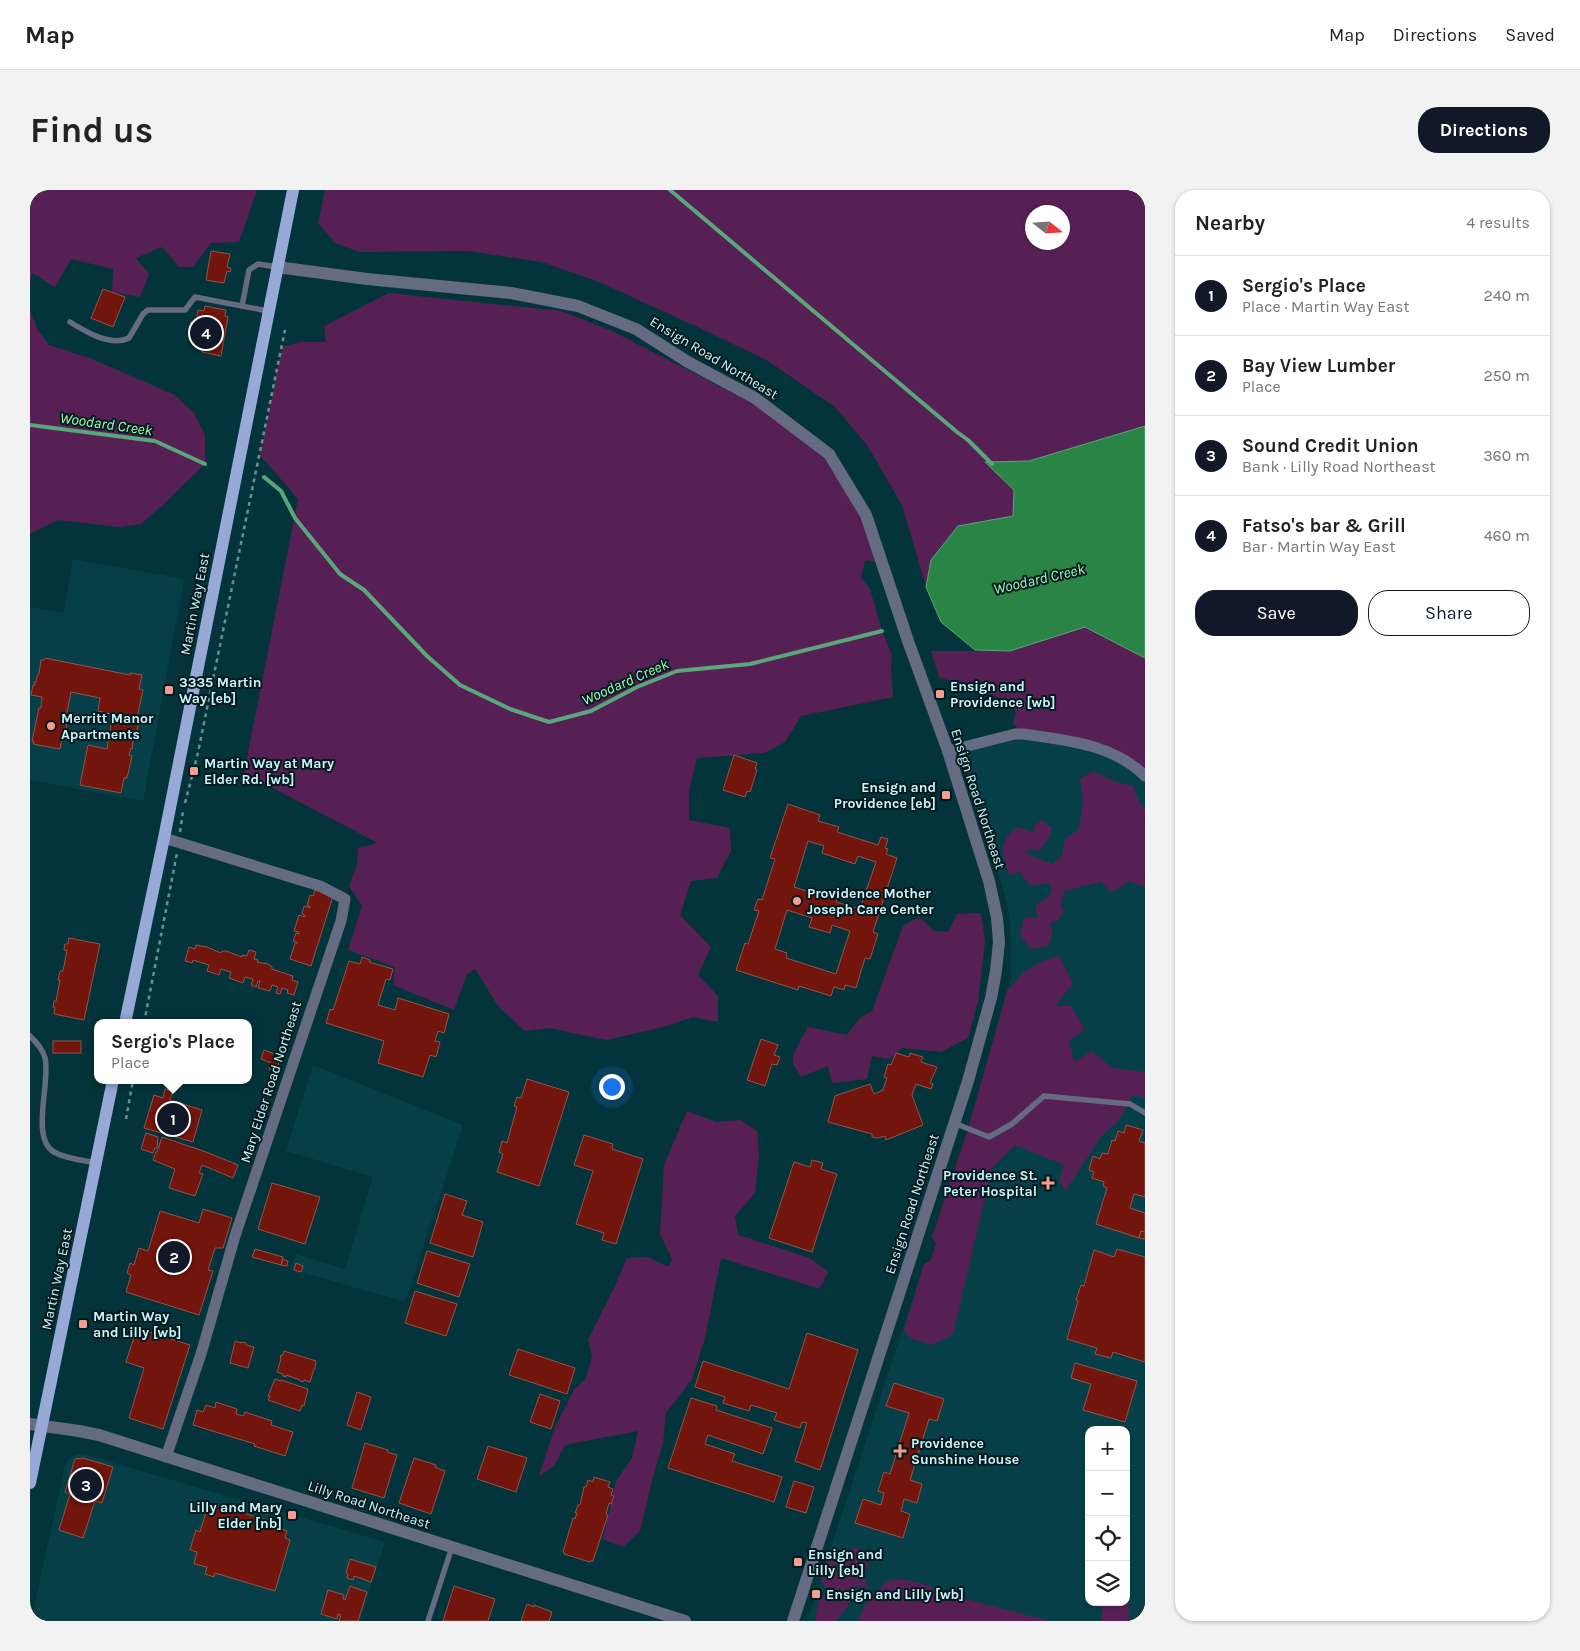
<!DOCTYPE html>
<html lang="en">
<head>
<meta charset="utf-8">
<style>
	body { margin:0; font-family:Karla,sans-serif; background:#f2f2f2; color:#222 }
	.controls { position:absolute; right:15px; bottom:15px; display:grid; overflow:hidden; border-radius:10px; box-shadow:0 1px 4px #0004 }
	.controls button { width:45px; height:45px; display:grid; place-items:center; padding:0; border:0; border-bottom:1px solid #e0e0e0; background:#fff; color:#222; font:25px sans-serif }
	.compass { position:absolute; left:995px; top:15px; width:45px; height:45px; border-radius:50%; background:#fff; box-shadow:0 1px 4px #0004; rotate:107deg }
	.you { position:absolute; left:581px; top:896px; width:18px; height:18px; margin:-12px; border:4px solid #fff; border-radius:50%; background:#1a73e8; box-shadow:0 0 0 8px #1a73e833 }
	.badge { display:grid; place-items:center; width:32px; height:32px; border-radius:50%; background:#111827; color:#fff; font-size:16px; font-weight:700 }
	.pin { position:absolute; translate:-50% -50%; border:2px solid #fff; box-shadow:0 1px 5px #0006 }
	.popup { position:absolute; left:64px; top:829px; width:158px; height:65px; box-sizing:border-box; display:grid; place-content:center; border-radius:10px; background:#fff; filter:drop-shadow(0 1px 4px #0005); font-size:16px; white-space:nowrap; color:#767676 }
	.popup b { font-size:19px; color:#222 }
	.popup::after { content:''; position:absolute; left:50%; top:100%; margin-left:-10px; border:10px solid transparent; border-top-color:#fff }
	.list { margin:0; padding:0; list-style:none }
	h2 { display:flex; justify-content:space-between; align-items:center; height:65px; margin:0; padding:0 20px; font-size:21px }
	h2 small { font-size:16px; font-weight:400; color:#767676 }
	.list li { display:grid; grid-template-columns:32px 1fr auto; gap:15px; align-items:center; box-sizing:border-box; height:80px; padding:0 20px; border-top:1px solid #e0e0e0 }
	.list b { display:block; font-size:19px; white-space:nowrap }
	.list p { margin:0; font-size:16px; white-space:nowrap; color:#767676 }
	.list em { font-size:16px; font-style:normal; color:#767676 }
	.actions { display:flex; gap:10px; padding:15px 20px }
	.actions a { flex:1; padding:11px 0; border:1px solid #111827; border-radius:20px; text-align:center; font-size:18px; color:#111827 }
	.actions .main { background:#111827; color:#fff }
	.icon { flex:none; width:28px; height:28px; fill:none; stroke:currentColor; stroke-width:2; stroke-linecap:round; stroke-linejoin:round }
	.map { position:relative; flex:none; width:1115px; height:1431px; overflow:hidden; border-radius:20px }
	header { display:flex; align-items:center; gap:30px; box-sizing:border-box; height:70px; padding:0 25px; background:#fff; border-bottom:1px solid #e0e0e0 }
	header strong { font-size:24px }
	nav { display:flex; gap:28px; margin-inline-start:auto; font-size:18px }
	.intro { display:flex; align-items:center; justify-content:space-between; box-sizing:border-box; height:120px; padding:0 30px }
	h1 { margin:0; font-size:35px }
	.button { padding:12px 22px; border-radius:20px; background:#111827; color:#fff; font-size:18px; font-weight:700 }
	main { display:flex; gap:30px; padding:0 30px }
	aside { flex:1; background:#fff; border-radius:20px; box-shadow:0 1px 4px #0004 }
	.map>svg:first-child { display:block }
</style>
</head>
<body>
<header>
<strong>Map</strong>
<nav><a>Map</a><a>Directions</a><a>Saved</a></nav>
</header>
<div class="intro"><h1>Find us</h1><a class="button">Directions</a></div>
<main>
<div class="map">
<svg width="1115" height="1431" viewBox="0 0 1115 1431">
	<rect width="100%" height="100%" fill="#04343b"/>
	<!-- built -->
	<g fill="#073f48" fill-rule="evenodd">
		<polygon points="43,369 154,389 113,611 0,590 0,417 34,423"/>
		<path d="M985,544L1045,551L1115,586V1431H777L894,1074L900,1071L906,1054L902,1047L938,939L981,788L980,726L970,688L929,558ZM1059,1240H1096V1412H1059Z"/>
		<polygon points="283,875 433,935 375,1112 260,1079 265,1064 315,1079 343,987 256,961"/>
		<polygon points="53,1264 355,1352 330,1431 1,1431 36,1272 45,1265"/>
	</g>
	<!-- green -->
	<g fill="#572054" fill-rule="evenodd">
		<polygon points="0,0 227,0 209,52 181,53 163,77 149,77 132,57 106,68 119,84 110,107 82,102 83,79 41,69 25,97 2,83 0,95"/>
		<path d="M295,0H1115V236L999,271L955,272L984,300L983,326L928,336L901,370L896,397L872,315L837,255L805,217L738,171L672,139L569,92L512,72L438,61L330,62L305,53L288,33ZM1002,22H1032V52H1002Z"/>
		<polygon points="359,103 531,121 582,141 724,214 792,266 828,320 848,372 835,370 831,388 840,399 852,441 862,465 861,479 863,507 771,526 755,552 734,563 667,568 659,602 659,630 700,638 701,661 687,688 661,691 650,725 681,757 668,785 688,806 688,832 663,827 629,838 576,850 519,838 495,841 468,816 445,779 437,784 424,820 363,795 365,777 318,760 332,716 319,696 327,675 328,658 348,653 214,583 268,309 230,265 252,157 270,152 296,152 294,136"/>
		<polygon points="0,120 8,140 19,155 62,169 145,205 164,223 175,245 175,274 134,314 111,334 90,337 28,330 0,344"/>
		<polygon points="1055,437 1115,467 1115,586 1096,570 993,544 983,533 986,523 979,511 909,487 901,461 980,461"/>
		<path d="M1063,581L1085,592L1103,596L1109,612L1115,619V697L1099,691L1093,696L1081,702L1071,692L1034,701L1031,716L1034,722L1028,730L1020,733L1023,742L1017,757L1001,759L990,745L994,728L1007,727L1006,715L1019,706L1022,699L1019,693L1001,696L989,682L979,685C972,661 966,656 987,637L1003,642L1005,635L1012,630L1022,638L1018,650L1009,661L1000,658L997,664L1022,674L1032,666L1035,649L1049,639L1053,611L1050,589Z"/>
		<polygon points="951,723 955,752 948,812 938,848 911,862 873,858 859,869 842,866 837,889 802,893 798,876 771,887 763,874 764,863 778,837 817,845 830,828 842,821 873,736 889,727 904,741 918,742 927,724"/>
		<polygon points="1029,766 1043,793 1025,816 1041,816 1055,840 1039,850 1044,872 1062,861 1082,878 1115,882 1115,908 1103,905 1089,930 1070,948 1036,1000 1029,991 1034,975 985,955 962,978 923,1144 903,1155 882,1149 874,1141 894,1074 900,1071 906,1054 902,1047 938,939 977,801 993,783 1010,772"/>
		<polygon points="657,921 686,932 711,930 727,941 729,966 725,1003 705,1026 708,1045 780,1068 798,1082 790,1099 691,1068 675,1148 662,1189 636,1223 633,1253 623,1287 610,1341 593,1357 573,1349 586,1291 602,1268 608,1241 535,1255 524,1276 509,1286 525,1237 545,1198 555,1190 562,1167 558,1150 585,1096 597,1068 617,1067 639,1077 642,1069 630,1044 634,975"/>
		<polygon points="828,1356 839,1375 833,1382 838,1397 824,1396 818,1416 806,1431 785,1431 788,1412 797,1403 791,1389 800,1361 818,1361"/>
		<path d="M860,1389L876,1390L897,1395L928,1407L1019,1431H829C832,1413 848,1401 860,1389Z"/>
		<polygon points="1096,1396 1098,1396 1099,1431 1071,1431 1073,1421 1067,1412 1096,1412"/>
	</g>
	<!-- water -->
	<polygon fill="#298445" stroke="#5aa67c" points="1115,236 1115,468 1055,437 980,461 945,460 911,432 896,397 901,370 928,336 983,326 984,300 955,272 999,271"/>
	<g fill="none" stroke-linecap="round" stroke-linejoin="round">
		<!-- stream -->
		<g stroke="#5aa67c" stroke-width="4">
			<polyline points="640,0 927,242 938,250 962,274"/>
			<polyline points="0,235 125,251 175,274"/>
			<polyline points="234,287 251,301 265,328 310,384 334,400 397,466 430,495 480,519 519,532 561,521 607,497 647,481 720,474 852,441"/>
		</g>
	</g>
	<!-- building -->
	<g fill="#72150c" stroke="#91554b" fill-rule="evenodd">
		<polygon points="181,61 200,64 197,77 201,78 200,82 197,81 194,93 176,90"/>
		<polygon points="73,99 95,107 83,137 61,128"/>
		<polygon points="175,116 196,120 195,126 198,127 191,166 172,162 175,147 159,142 161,132 166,133 168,120 174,121"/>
		<polygon points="15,468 100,485 100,483 112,485 109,499 113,500 107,528 109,528 107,542 104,542 102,559 101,558 99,565 102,566 97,588 94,588 91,603 50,595 58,555 77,559 81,534 83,534 85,525 68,521 70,508 41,502 36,527 38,527 35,543 33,543 30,559 3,554 4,551 2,551 9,518 11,518 12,507 1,505 3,495 5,495 4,492 6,492 7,486 9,484 11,470 14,470"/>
		<polygon points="704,565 727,573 725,579 727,580 720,602 717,601 715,607 693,600"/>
		<path d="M758,614L790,625L788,631L809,637L807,642L848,655L851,647L858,649L855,658L858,659L856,664L867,668L843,742L848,744L840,769L835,768L826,798L815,795L814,800L804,797L801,806L769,796L768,800L706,780L715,753L718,754L729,721L724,720L728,709L732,710L745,669L740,668ZM778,651L794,656L792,663L825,674L828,666L846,672L830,719L806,712L808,706L787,700L786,704L764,697ZM757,720L782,728L779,737L800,743L802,735L820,741L806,784L756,768L757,763L745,759Z"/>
		<polygon points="285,700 303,706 281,776 260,769 265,753 268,753 263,751 266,743 269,744 269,742 264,741 269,725 275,727 275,725 272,724 274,716 280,718 280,716 277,716 280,705 283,706"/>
		<polygon points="39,748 70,754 54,830 24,824 25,817 23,817 24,811 26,811 30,790 28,790 30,781 33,781 37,760 34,760 35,754 38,754"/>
		<polygon points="166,755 177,757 191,763 192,761 196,761 212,767 212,765 217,766 219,760 226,762 224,769 228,770 227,772 238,774 242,777 242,779 263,786 262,790 268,792 264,805 257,803 258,800 252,798 250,804 246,803 248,797 242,795 240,801 228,798 230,791 228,791 226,797 221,795 223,789 215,787 213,793 199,788 201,782 191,779 189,785 177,781 179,775 163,770 162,773 155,771 159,757 165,759"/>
		<polygon points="332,767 340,770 339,772 363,779 360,790 356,789 348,815 365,820 368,808 419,824 414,843 408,841 405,851 410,852 406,867 400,865 393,887 348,873 354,851 296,833 300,819 303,820 319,771 330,774"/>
		<polygon points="731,849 748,855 744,865 750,867 747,875 742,874 735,896 717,890"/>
		<rect x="23" y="851" width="28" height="12"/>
		<polygon points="234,860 251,866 246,881 239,879 241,873 231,869"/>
		<polygon points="866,863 879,867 880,863 893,867 891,872 907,877 900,893 903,894 901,899 886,894 882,905 893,935 856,950 855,946 848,948 842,947 842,944 798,932 805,906 840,894 844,904 853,900 857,888 854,887 858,874 861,875"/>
		<polygon points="497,889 539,902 509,996 467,982 473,964 469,962 472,951 477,953 487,917 484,916 487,907 491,908"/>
		<polygon points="135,899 143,901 140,910 172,920 163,952 114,938 124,905 133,908"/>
		<polygon points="1096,935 1113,940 1109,951 1115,953 1115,1007 1104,1004 1100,1018 1115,1023 1115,1042 1111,1041 1109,1048 1066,1034 1077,998 1073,996 1074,992 1062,988 1064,982 1059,980 1063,966 1070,969 1072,963 1078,964 1082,950 1085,951 1088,941 1094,943"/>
		<polygon points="116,943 128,947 127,958 125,958 123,963 111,959"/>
		<polygon points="554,945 583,954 582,959 613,969 586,1054 572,1050 574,1043 546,1034 563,981 544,975"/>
		<polygon points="132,947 176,962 208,975 203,988 172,975 169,983 173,984 165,1006 139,998 145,979 123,970 126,962 127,962"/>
		<polygon points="782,970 793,973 791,979 807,984 782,1062 739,1048 764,972 780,977"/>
		<polygon points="242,993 290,1007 275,1054 228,1039"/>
		<polygon points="415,1004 437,1011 432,1025 453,1032 443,1067 400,1053"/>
		<polygon points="173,1019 202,1028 193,1058 185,1058 178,1080 183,1081 169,1125 96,1102 101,1085 97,1083 100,1073 104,1075 109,1058 118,1061 130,1021 169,1033"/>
		<polygon points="1111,1041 1115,1042 1115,1049 1109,1048"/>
		<polygon points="225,1059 253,1067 251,1075 222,1067"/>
		<polygon points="1087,1059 1115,1067 1115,1172 1083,1162 1081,1168 1065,1164 1067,1158 1037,1149 1048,1111 1046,1110 1051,1095 1054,1096 1064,1060 1084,1067"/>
		<polygon points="397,1061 440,1074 429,1107 387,1093"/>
		<polygon points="253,1069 258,1071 257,1076 251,1075"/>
		<polygon points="266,1073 273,1076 271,1082 264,1080"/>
		<polygon points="385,1101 427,1114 416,1146 375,1133"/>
		<polygon points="107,1138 160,1155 133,1239 99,1228 114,1178 96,1172"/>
		<polygon points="777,1143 828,1160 790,1280 765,1271 777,1233 772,1232 770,1238 766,1237 744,1230 747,1223 721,1215 719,1221 693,1213 695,1207 665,1197 673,1171 759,1199"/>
		<polygon points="205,1151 212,1153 213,1152 216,1153 216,1155 224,1157 218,1178 200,1173"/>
		<polygon points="488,1159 545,1178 537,1204 479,1185"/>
		<polygon points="254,1161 286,1171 285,1179 284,1179 280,1192 274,1190 273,1192 270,1191 270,1190 256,1185 256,1187 253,1186 253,1184 247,1182 251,1169 250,1168 251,1165 252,1166"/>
		<polygon points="1045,1173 1107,1191 1095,1232 1053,1220 1061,1194 1041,1188"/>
		<polygon points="245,1189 251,1191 251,1190 278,1199 274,1216 272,1215 270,1221 238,1210 240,1206 238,1206"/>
		<polygon points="864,1193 914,1209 907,1231 899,1229 880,1290 892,1294 887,1313 874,1309 871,1321 880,1324 873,1348 825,1333 833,1309 851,1315 854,1303 848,1301 854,1282 860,1284 879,1223 856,1216"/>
		<polygon points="327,1202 341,1207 331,1240 317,1235"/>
		<polygon points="510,1204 530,1211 521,1239 500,1232"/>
		<polygon points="661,1208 687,1216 686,1220 742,1238 733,1264 678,1245 675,1254 705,1264 702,1271 752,1287 744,1312 638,1278"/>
		<polygon points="186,1212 207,1219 206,1224 213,1226 215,1222 242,1231 241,1235 263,1242 255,1266 224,1256 225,1254 163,1235 167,1220 173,1222 176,1215 185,1218"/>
		<polygon points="335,1253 358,1260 357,1262 367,1265 354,1308 322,1298"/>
		<polygon points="458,1256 497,1268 486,1302 447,1289"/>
		<polygon points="53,1268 83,1277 72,1313 65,1311 53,1348 29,1340 40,1304 35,1302 45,1269"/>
		<polygon points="384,1268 406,1275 405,1277 415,1281 401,1324 369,1313"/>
		<polygon points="564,1287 580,1292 578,1297 583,1299 581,1305 584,1306 581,1314 579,1313 576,1324 578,1325 563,1371 560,1371 560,1372 534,1364 534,1362 533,1362 543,1328 545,1329 547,1323 545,1323 548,1315 550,1315 554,1297 556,1297 558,1290 563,1292"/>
		<polygon points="764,1291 784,1297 776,1323 756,1317"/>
		<polygon points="179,1313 250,1334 249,1338 257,1341 255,1348 260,1350 245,1401 185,1383 184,1387 175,1384 177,1377 164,1374 167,1362 160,1360 166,1340 170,1342"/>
		<polygon points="320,1369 346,1377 341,1392 324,1386 323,1390 317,1388 318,1384 316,1383"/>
		<polygon points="320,1396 337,1402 328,1431 309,1431 311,1425 308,1424 307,1429 291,1424 298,1400 314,1405 313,1409 315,1410"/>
		<polygon points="424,1396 465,1409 458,1431 413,1431"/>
		<polygon points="497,1414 504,1417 504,1415 522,1422 519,1431 491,1431"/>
	</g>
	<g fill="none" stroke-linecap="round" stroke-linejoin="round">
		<!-- path -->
		<g stroke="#669198" stroke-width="2.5" stroke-dasharray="4 4" stroke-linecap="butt">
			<polyline points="155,613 167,567 255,140"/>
			<polyline points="150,642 153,621"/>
			<polyline points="114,833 147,663"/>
			<polyline points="96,929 103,890"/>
		</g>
		<!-- service -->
		<g stroke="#646b82" stroke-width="5.5">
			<polyline points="212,116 219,80 228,74 247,77"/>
			<path d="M40,132C56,142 81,157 99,148L113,124L118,120H155L165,107L238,121"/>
			<path d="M0,846C6,852 13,859 15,868C21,891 0,948 24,962C36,969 53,970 66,973"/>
			<polyline points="924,933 959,947 982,934 1014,906 1100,914 1115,923"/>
			<polyline points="398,1431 422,1357"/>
		</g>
		<!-- minor -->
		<g stroke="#646b82" stroke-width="11">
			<path d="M918,561L985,544H993C1035,550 1083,554 1115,586"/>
			<polyline points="134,648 290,696 315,709 311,731 205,1046 171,1164 136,1267"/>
		</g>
		<!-- tertiary -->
		<g stroke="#646b82" stroke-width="12">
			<polyline points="247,77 337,89 481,103 548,116 606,139 658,172 725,208 799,264 836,325 878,451 918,561 959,691 967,728 969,752 966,781 961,808 938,891 763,1431"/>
			<polyline points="0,1234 49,1241 69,1245 655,1431"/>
		</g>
		<!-- primary -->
		<g stroke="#98a8d7" stroke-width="12">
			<polyline points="95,833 134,648 263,0"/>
			<polyline points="0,1293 83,890"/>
		</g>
	</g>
	<!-- markers -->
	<g fill="#f59d8e" stroke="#011a1e" stroke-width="2">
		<rect x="134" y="495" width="10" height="10" rx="2.5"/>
		<rect x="905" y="499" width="10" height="10" rx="2.5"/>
		<circle cx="21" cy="536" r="5"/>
		<rect x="159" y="576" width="10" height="10" rx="2.5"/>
		<rect x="911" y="600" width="10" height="10" rx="2.5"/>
		<circle cx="767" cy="711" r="5"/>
		<path d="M1015.5 985.5h5v5h5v5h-5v5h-5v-5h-5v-5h5z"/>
		<rect x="48" y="1129" width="10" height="10" rx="2.5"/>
		<path d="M867.5 1253.5h5v5h5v5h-5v5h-5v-5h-5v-5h5z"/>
		<rect x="257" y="1320" width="10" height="10" rx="2.5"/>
		<rect x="763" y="1367" width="10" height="10" rx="2.5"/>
		<rect x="781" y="1399" width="10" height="10" rx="2.5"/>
	</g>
	<g text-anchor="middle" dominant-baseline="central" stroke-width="4" stroke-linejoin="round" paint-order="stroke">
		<!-- street labels -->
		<g font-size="14" fill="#cef5fc" stroke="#011a1e">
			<text transform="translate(684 168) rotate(31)">Ensign Road Northeast</text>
			<text transform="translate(165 414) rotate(-79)">Martin Way East</text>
			<text transform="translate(948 609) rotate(72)">Ensign Road Northeast</text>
			<text transform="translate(241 892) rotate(-72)">Mary Elder Road Northeast</text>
			<text transform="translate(882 1014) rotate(-72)">Ensign Road Northeast</text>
			<text transform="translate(27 1089) rotate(-78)">Martin Way East</text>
			<text transform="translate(339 1315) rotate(18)">Lilly Road Northeast</text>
		</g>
		<!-- poi labels -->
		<g font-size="14" font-weight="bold" fill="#cef5fc" stroke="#011a1e" text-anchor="start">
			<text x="149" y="492">3335 Martin<tspan x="149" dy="16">Way [eb]</tspan></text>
			<text x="920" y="496">Ensign and<tspan x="920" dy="16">Providence [wb]</tspan></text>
			<text x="31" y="528">Merritt Manor<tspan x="31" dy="16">Apartments</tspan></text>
			<text x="174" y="573">Martin Way at Mary<tspan x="174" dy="16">Elder Rd. [wb]</tspan></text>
			<text x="906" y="597" text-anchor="end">Ensign and<tspan x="906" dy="16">Providence [eb]</tspan></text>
			<text x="777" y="703">Providence Mother<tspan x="777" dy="16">Joseph Care Center</tspan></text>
			<text x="1007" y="985" text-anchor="end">Providence St.<tspan x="1007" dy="16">Peter Hospital</tspan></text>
			<text x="63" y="1126">Martin Way<tspan x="63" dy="16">and Lilly [wb]</tspan></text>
			<text x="881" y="1253">Providence<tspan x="881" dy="16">Sunshine House</tspan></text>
			<text x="252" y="1317" text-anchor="end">Lilly and Mary<tspan x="252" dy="16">Elder [nb]</tspan></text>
			<text x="778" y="1364">Ensign and<tspan x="778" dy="16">Lilly [eb]</tspan></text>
			<text x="796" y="1404">Ensign and Lilly [wb]</text>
		</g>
		<!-- water labels -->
		<g font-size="15" font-style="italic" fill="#a4fcb7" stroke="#011a1e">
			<text transform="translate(76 234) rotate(8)">Woodard Creek</text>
			<text transform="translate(1009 389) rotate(-13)">Woodard Creek</text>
			<text transform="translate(595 492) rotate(-24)">Woodard Creek</text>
		</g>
	</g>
</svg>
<div class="controls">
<button>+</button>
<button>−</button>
<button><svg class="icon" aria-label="locate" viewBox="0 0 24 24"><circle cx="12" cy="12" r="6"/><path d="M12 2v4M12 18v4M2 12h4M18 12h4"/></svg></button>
<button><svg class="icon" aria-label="layers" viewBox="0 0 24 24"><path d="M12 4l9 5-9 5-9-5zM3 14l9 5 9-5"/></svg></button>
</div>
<svg class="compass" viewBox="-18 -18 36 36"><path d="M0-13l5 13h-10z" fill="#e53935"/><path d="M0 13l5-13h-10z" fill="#767676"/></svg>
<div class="you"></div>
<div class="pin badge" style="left:143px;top:929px">1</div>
<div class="popup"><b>Sergio's Place</b>Place</div>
<div class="pin badge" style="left:144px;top:1067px">2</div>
<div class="pin badge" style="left:56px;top:1295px">3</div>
<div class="pin badge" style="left:176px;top:143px">4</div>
</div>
<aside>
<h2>Nearby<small>4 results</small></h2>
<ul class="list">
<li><span class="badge">1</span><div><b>Sergio's Place</b><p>Place · Martin Way East</p></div><em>240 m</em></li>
<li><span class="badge">2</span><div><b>Bay View Lumber</b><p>Place</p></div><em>250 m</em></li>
<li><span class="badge">3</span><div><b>Sound Credit Union</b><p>Bank · Lilly Road Northeast</p></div><em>360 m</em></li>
<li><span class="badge">4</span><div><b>Fatso's bar &amp; Grill</b><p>Bar · Martin Way East</p></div><em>460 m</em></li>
</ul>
<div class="actions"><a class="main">Save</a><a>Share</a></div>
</aside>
</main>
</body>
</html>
